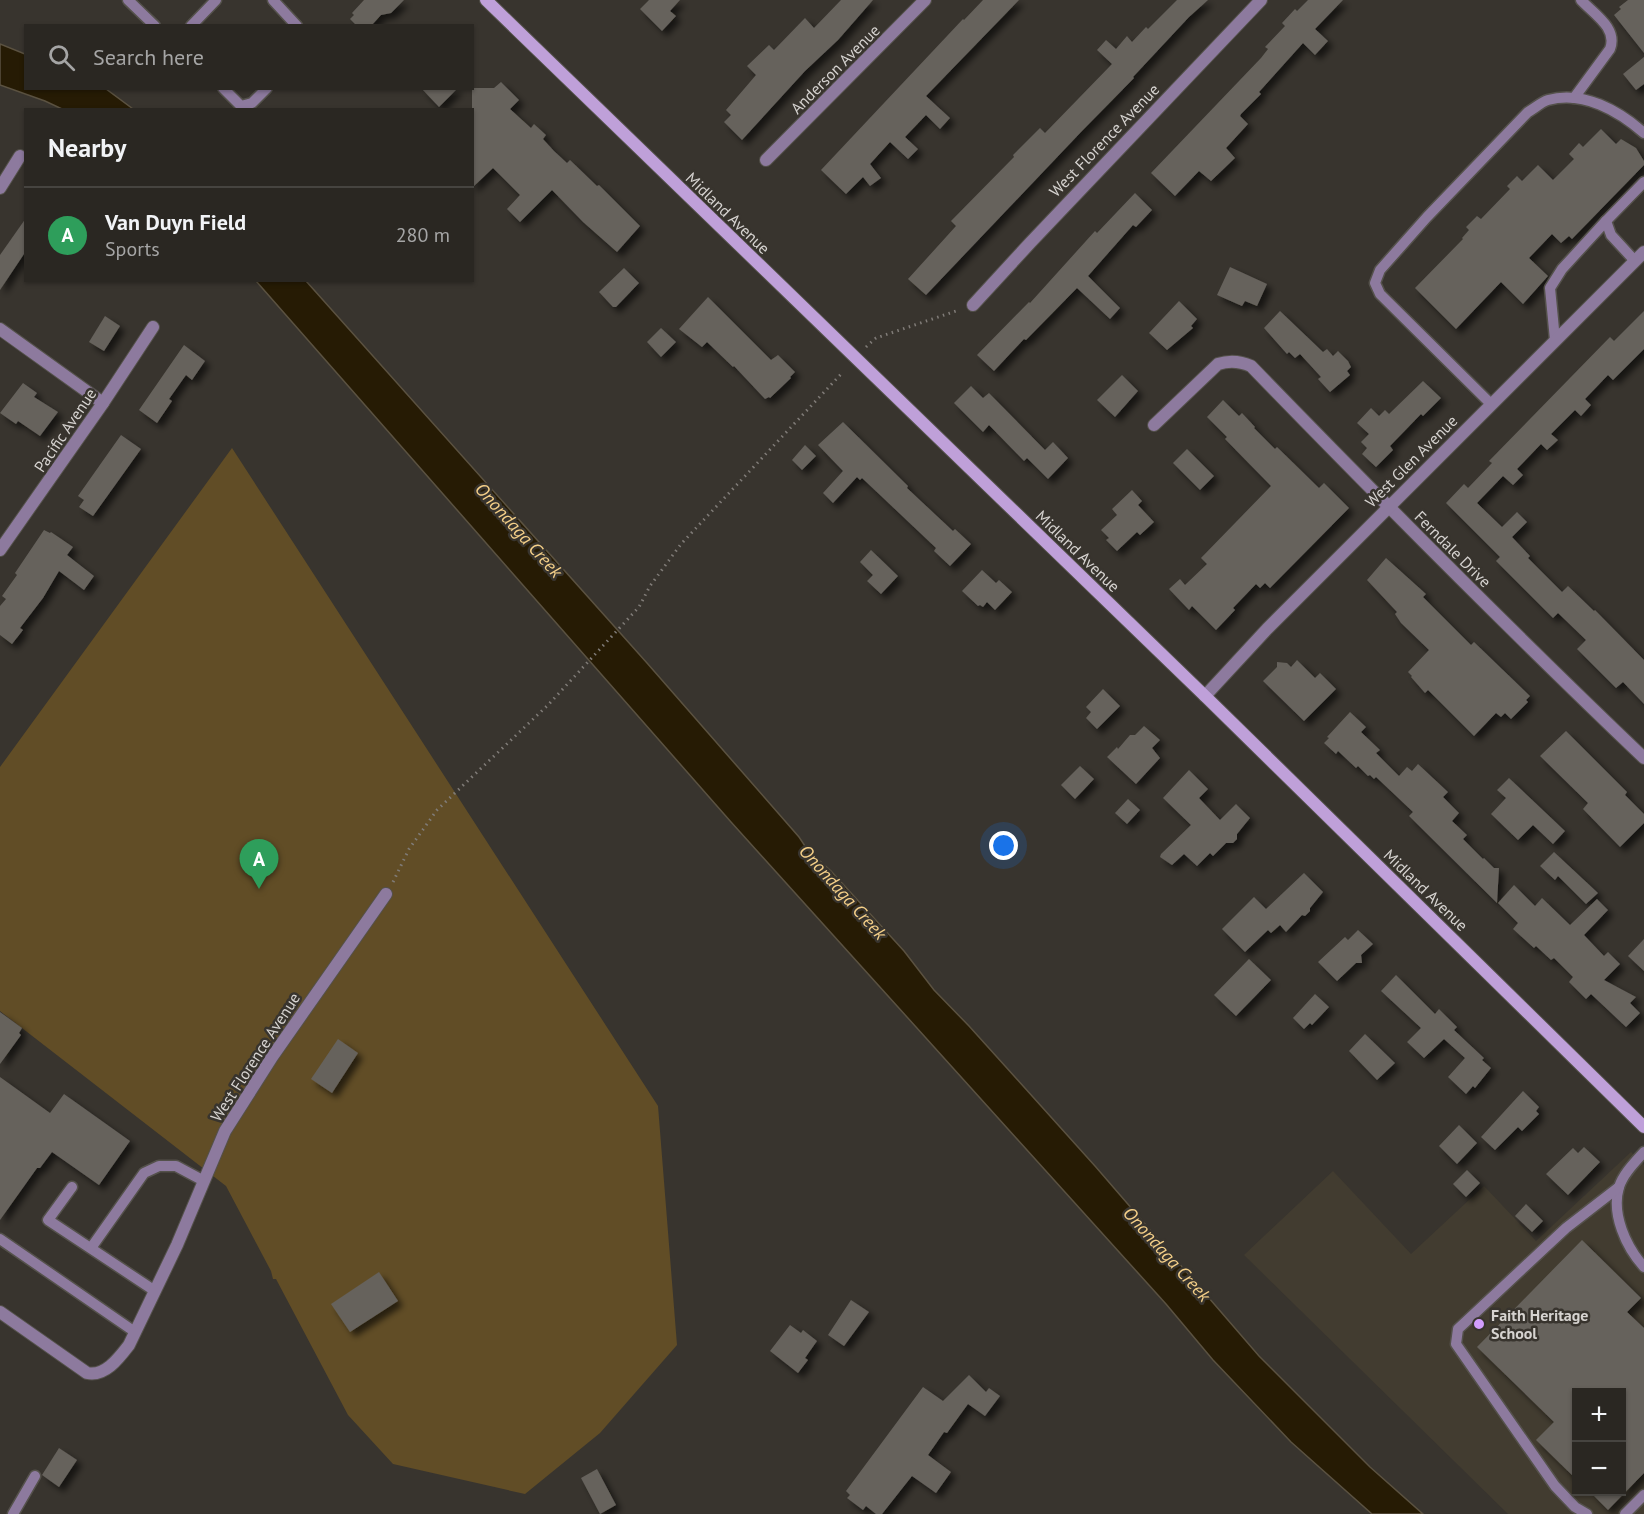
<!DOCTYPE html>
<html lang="en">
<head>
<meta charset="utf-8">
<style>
	body { margin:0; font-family:"PT Sans",sans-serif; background:#322f2a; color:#f1f3f6 }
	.controls { position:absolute; right:18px; bottom:18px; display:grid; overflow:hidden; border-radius:0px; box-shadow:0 2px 4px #0004 }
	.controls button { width:54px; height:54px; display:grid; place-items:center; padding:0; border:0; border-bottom:2px solid #464440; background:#2a2722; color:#f1f3f6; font:30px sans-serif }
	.you { position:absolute; left:1004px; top:846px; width:21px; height:21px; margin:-15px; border:4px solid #fff; border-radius:50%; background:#1a73e8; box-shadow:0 0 0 9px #1a73e833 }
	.badge { display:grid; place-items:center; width:39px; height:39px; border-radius:50%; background:#d29dfd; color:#fff; font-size:20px; font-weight:700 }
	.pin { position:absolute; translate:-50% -50px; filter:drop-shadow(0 2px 3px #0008) }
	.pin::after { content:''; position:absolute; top:32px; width:21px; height:18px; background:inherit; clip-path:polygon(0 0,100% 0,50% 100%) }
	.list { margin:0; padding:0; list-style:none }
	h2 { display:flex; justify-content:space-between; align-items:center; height:78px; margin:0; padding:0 24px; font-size:26px }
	h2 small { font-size:20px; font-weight:400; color:#a5a5a5 }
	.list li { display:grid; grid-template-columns:39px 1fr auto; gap:18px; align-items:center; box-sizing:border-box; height:96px; padding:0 24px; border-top:2px solid #464440 }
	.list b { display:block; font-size:22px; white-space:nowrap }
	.list p { margin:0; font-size:20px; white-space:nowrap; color:#a5a5a5 }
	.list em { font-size:20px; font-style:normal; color:#a5a5a5 }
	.icon { flex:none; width:33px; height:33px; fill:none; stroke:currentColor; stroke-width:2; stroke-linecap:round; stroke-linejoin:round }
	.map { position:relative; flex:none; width:1644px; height:1514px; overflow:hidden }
	.search { position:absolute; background:#2a2722; box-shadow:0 2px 4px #0004; left:24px; top:24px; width:450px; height:66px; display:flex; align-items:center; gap:15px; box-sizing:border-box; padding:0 21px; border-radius:0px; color:#a5a5a5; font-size:22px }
	.panel { position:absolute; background:#2a2722; box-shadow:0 2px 4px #0004; left:24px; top:108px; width:450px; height:174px; border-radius:0px }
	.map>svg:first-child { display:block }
</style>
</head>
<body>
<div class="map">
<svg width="1644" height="1514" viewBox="0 0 1644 1514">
	<defs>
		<filter id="shadow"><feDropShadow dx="5" dy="5" stdDeviation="3" flood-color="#0009"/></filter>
	</defs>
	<rect width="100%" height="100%" fill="#38342e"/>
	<!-- built -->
	<path fill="#423c30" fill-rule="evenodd" d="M1631,1152L1644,1165V1514H1508L1244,1255L1333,1171L1411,1254L1484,1186L1536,1241ZM1576,1392H1622V1492H1576Z"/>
	<!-- green -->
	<polygon fill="#614d26" points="232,448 658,1106 677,1345 600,1433 525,1494 393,1464 348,1415 276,1279 273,1279 271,1271 226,1186 0,1011 0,767"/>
	<!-- water -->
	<g fill="#261b04" stroke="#5b5241" stroke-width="1.5">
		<polygon points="0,44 25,54 26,88 106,89 133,109 62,109 45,101 0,85"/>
		<polygon points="256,281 306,281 647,663 799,837 807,849 831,871 904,951 934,990 969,1026 1095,1166 1259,1356 1370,1467 1423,1514 1372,1514 1291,1442 1213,1360 1166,1304 731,822"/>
	</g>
	<!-- building -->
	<g fill="#66625c" filter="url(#shadow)">
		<polygon points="364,0 404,0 391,13 381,15 371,26 357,26 350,19 354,15 352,13"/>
		<polygon points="649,0 680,0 670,11 676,16 662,31 640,9"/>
		<polygon points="841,0 873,0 838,40 805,71 742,140 724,122 731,115 726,110 756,75 747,66 769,45 774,50 805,18 814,28"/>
		<polygon points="983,0 1019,0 926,96 950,118 940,129 926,115 905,137 918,149 908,159 890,142 870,164 881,178 870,186 863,177 846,194 821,170 963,19 964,20"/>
		<polygon points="1177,0 1208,0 1189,17 1133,77 1134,78 1081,132 926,295 908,279 956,226 951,221 1014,157 1013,155 1040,128 1045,133 1112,64 1097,50 1106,40 1116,49 1127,36 1132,42 1146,27 1148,29"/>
		<polygon points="1308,0 1343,0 1315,29 1328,41 1315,55 1303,43 1259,92 1261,94 1241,114 1240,116 1248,124 1226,148 1235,158 1211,181 1199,171 1175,196 1151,173 1261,58 1268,49 1265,47 1285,26 1282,23 1295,9 1297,11"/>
		<polygon points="1628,0 1644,0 1644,53 1614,15 1621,9 1619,7"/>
		<polygon points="1644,57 1644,84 1636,90 1623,74"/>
		<polygon points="501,82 519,100 510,109 531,128 534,124 546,135 543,139 554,151 567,163 570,160 597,186 599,185 640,226 617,252 583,222 552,190 520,222 507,209 520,195 493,168 472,188 472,88 494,88"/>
		<polygon points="421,88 458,88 439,107"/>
		<polygon points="1601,129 1616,144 1621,139 1636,148 1644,161 1644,165 1572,239 1569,236 1561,243 1552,234 1529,258 1548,276 1523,304 1501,282 1456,329 1415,288 1463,239 1462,238 1469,230 1466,227 1477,216 1481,219 1510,189 1507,186 1517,176 1522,181 1538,165 1553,180 1574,159 1569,154 1579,143 1583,147"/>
		<polygon points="1135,193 1152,210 1136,227 1133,225 1088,276 1120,308 1110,319 1077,288 1026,340 1024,339 994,371 977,355 1029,302 1030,303 1095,231 1097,233"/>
		<polygon points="26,218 26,251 0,290 0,255"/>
		<polygon points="1230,267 1267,284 1257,306 1245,301 1242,306 1217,295"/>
		<polygon points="624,268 639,283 616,307 613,307 599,292"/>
		<polygon points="708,297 771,360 778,355 795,372 790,377 791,378 770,398 769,397 765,399 734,366 733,367 707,342 702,347 679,329"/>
		<polygon points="1179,301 1197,319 1191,326 1193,328 1167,350 1149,333"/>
		<polygon points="1280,311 1323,352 1327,349 1333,356 1338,351 1348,361 1351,367 1347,371 1350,375 1330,392 1318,379 1321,377 1300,354 1295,358 1289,352 1287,354 1264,328"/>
		<polygon points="1644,311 1644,349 1613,380 1608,375 1585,399 1591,405 1581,416 1575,410 1551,434 1558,440 1547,450 1541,444 1517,469 1523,475 1513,485 1503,476 1477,503 1502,527 1517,512 1527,522 1512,537 1530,556 1528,558 1562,592 1568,586 1594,611 1595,610 1644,660 1644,704 1623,682 1616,688 1577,649 1586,640 1558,613 1553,618 1496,561 1500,557 1446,503 1464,484 1468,488 1492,463 1489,461 1610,337 1614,341"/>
		<polygon points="105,316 120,326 104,351 89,342"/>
		<polygon points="661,328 676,342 661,357 647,342"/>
		<polygon points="184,345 205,361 192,380 186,375 169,399 172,401 157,423 139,410"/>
		<polygon points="1122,375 1138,391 1115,417 1097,400"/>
		<polygon points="1423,381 1441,398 1423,416 1421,414 1390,446 1393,450 1376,467 1362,454 1367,448 1361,442 1369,434 1357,423 1371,408 1379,416 1385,410 1389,414"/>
		<polygon points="23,383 37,393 34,397 58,412 40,436 18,421 16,424 0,413"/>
		<polygon points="971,386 983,398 989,393 1045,450 1053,442 1068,458 1048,479 1027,458 1024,461 989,425 983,432 954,403"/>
		<polygon points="1223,400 1239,416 1242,413 1255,427 1254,428 1275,449 1277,447 1319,488 1324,483 1349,508 1270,588 1265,583 1260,588 1256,584 1233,608 1235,610 1216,630 1192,606 1189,610 1169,589 1180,579 1185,585 1207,564 1201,558 1271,486 1225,439 1227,437 1207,417"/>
		<polygon points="843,422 908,486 907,488 953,531 955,529 971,544 950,566 934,551 936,548 862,478 860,480 857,477 833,503 823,493 843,471 818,445"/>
		<polygon points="121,435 141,449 93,516 79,507 84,500 78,496"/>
		<polygon points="805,445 816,456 802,470 792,460"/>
		<polygon points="1187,449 1214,476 1200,490 1173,463"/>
		<polygon points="1132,490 1142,501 1138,505 1154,522 1140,535 1137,532 1117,551 1106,540 1109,538 1101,530 1117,515 1112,509"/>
		<polygon points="44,530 50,533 51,532 73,547 67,555 94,576 84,590 59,571 43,598 20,628 23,630 12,644 0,635 0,606 6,599 2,596 17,575 15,573"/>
		<polygon points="871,550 898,576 881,594 867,581 873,575 860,562"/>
		<polygon points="1386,558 1426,594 1423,597 1471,645 1474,642 1530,696 1526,700 1528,702 1511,719 1505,713 1501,717 1496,713 1474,736 1428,690 1425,693 1411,677 1412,676 1408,672 1429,650 1401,623 1395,614 1397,612 1367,580"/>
		<polygon points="982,570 996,583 999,580 1012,592 995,610 987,602 983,607 980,605 978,606 962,591"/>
		<polygon points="1297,660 1315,678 1320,673 1336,689 1304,721 1263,681 1277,667 1277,662 1287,663 1291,667"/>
		<polygon points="1103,689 1120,706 1097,729 1086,718 1091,712 1086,707"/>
		<polygon points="1350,712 1366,727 1361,732 1380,750 1376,753 1399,776 1407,767 1412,771 1418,764 1448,792 1443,797 1459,813 1452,821 1467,835 1463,839 1483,859 1484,858 1494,868 1499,868 1497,903 1409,816 1413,812 1376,777 1374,779 1370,775 1368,776 1358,766 1356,768 1338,751 1336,754 1324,743 1329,738 1327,737"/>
		<polygon points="1144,726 1160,740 1152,748 1160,758 1136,784 1107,757 1117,747 1118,749 1130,735 1135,735"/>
		<polygon points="1566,731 1627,792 1625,795 1644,814 1644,823 1620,847 1583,809 1588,803 1540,756"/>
		<polygon points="1080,766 1094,779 1075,799 1061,785"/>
		<polygon points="1189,770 1208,789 1199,798 1220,820 1236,804 1250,818 1237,834 1237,839 1233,843 1226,843 1213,856 1210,853 1197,866 1184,854 1172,865 1160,857 1161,854 1191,825 1163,798"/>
		<polygon points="1509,778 1565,831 1553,844 1533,825 1518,840 1491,814 1506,798 1497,790"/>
		<polygon points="1128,799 1140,810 1127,824 1115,813"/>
		<polygon points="1554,852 1598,893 1586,904 1558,876 1555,880 1540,866"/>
		<polygon points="1304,873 1323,892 1310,908 1310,911 1305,916 1302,915 1286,932 1280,925 1271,933 1268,930 1245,952 1222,929 1254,897 1266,909"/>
		<polygon points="1514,885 1535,906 1542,898 1570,925 1597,899 1608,910 1584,935 1604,956 1608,952 1620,964 1604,980 1636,997 1630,1003 1640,1013 1626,1027 1591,994 1586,999 1569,982 1573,977 1554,958 1551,960 1536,946 1534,948 1513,929 1518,923 1498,903"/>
		<polygon points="1358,930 1373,944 1361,955 1362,963 1356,963 1337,981 1318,962 1345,937 1348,940"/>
		<polygon points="1644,939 1644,971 1628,956"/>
		<polygon points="1249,959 1271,980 1236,1016 1214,995"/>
		<polygon points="1396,975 1435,1014 1439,1009 1457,1027 1454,1030 1484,1058 1482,1060 1491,1068 1475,1088 1473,1086 1466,1094 1448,1077 1465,1058 1444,1039 1424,1058 1407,1042 1421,1028 1381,991"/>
		<polygon points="1315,994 1329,1007 1312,1025 1310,1023 1304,1029 1293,1018"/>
		<polygon points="0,1012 22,1028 19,1033 21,1035 0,1064"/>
		<polygon points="1365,1034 1395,1063 1377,1080 1349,1051"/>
		<polygon points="338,1039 358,1053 332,1093 311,1079"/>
		<polygon points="0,1077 50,1113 64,1094 130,1141 99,1185 52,1152 40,1168 37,1168 0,1220"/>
		<polygon points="1523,1091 1539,1107 1536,1111 1539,1114 1522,1131 1518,1127 1495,1150 1481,1137"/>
		<polygon points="1459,1125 1477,1143 1457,1164 1439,1146"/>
		<polygon points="1584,1147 1600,1162 1568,1195 1546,1174 1573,1148 1578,1153"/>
		<polygon points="1467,1170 1480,1183 1466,1197 1453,1184"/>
		<polygon points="1526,1204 1543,1221 1532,1232 1515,1216"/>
		<polygon points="1582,1240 1641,1298 1627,1312 1644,1328 1644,1473 1608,1510 1589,1491 1622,1491 1622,1392 1576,1392 1576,1479 1536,1440 1554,1422 1477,1347"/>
		<polygon points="379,1272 398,1301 350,1332 331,1304"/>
		<polygon points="851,1300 869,1312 844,1346 828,1335"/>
		<polygon points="790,1325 801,1333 803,1330 817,1341 805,1358 808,1360 798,1373 770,1351"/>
		<polygon points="969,1375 986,1392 989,1388 1000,1396 985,1416 968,1404 947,1433 944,1432 928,1455 951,1472 936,1493 912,1476 882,1514 876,1514 866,1506 863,1510 847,1498 850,1495 846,1491 923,1387 943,1401"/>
		<polygon points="59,1448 77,1460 59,1487 42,1475"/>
		<polygon points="597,1469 616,1505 600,1514 581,1478"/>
	</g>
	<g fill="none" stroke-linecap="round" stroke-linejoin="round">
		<!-- lane casing -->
		<g stroke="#54514b" stroke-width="13">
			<g id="lane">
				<polyline points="128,0 155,26"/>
				<polyline points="273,0 297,26"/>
				<polyline points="191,26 216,0"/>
				<polyline points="223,88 241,106 252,103 267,88"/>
				<path d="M1574,98L1610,49C1618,28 1594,14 1581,0"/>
				<polyline points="1635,261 1611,235 1606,221 1644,182"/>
				<polyline points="1555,340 1550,288 1562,269 1606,221"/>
				<path d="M1491,404L1380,294L1375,283L1380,270L1427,217L1528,112C1534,109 1541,102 1548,100C1583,90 1619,111 1644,133"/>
				<path d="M1644,1152C1635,1162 1623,1174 1619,1187C1611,1214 1626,1247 1644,1267"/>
				<polyline points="72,1187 48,1220 155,1291"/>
				<polyline points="0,1239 135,1332"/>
				<polyline points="91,1248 144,1173 159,1166 176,1166 204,1181"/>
				<polyline points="13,1514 35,1476"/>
				<polyline points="1587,1514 1575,1507 1555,1486 1456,1344 1458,1329 1566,1228 1619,1187"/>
				<polyline points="1625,1514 1644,1495"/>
			</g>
		</g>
		<!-- street casing -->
		<g stroke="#54514b" stroke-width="14">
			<g id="street">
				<polyline points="766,160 925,0"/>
				<polyline points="0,188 20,156"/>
				<polyline points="973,305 1030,243 1261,0"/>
				<polyline points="0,329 103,403"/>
				<path d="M1154,425L1218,364C1230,360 1240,361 1251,366C1380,499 1510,630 1644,758"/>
				<polyline points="0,550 103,403 153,327"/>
				<polyline points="1205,696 1267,629 1644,252"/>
				<path d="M0,1312L87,1373C105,1377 119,1358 129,1345L177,1245L225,1131L272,1057L386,894"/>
			</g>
		</g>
		<!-- secondary casing -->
		<g stroke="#54514b" stroke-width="14">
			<polyline id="secondary" points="486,0 1205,696 1644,1127"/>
		</g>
		<!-- path -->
		<g stroke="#807c78" stroke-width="3" stroke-dasharray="1.5 4.5" stroke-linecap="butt">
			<polyline points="866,347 876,338 959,310"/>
			<polyline points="393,882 409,849 437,810 548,705 639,607 650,586 681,544 843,372"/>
		</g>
		<!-- lane -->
		<use href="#lane" stroke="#8d7a9e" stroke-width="10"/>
		<!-- street -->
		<use href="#street" stroke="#8d7a9e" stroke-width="12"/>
		<!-- secondary -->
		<use href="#secondary" stroke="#bfa0d9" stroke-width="12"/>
	</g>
	<!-- markers -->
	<circle fill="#d29dfd" stroke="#38342e" stroke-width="2" cx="1479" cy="1324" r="6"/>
	<g text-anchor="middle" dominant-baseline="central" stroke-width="5" stroke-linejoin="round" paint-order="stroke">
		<!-- street labels -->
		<g font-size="16" fill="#d6d3d0" stroke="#38342e">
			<text transform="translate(835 69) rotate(-45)">Anderson Avenue</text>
			<text transform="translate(1104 140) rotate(-46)">West Florence Avenue</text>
			<text transform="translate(728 213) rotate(44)">Midland Avenue</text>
			<text transform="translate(65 430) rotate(-56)">Pacific Avenue</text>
			<text transform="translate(1411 461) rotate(-45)">West Glen Avenue</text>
			<text transform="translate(1453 549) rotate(45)">Ferndale Drive</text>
			<text transform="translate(1078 551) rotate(44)">Midland Avenue</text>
			<text transform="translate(1426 890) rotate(44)">Midland Avenue</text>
			<text transform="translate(255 1057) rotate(-57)">West Florence Avenue</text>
		</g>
		<!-- poi labels -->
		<g font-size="16" font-weight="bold" fill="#d6d3d0" stroke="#38342e" text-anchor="start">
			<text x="1491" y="1315">Faith Heritage<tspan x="1491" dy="18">School</tspan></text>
		</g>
		<!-- water labels -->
		<g font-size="18" font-style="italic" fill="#f4cf88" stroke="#38342e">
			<text transform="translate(519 530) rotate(48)">Onondaga Creek</text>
			<text transform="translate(843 892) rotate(48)">Onondaga Creek</text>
			<text transform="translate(1167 1254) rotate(48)">Onondaga Creek</text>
		</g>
	</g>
</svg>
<div class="controls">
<button>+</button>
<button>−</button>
</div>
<div class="you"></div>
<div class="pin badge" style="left:259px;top:889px;background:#2e9e5b">A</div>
<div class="search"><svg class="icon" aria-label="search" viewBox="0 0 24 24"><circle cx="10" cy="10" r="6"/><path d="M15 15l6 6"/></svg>Search here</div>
<section class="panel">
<h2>Nearby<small></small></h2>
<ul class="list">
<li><span class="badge" style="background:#2e9e5b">A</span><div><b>Van Duyn Field</b><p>Sports</p></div><em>280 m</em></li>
</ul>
</section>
</div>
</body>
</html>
